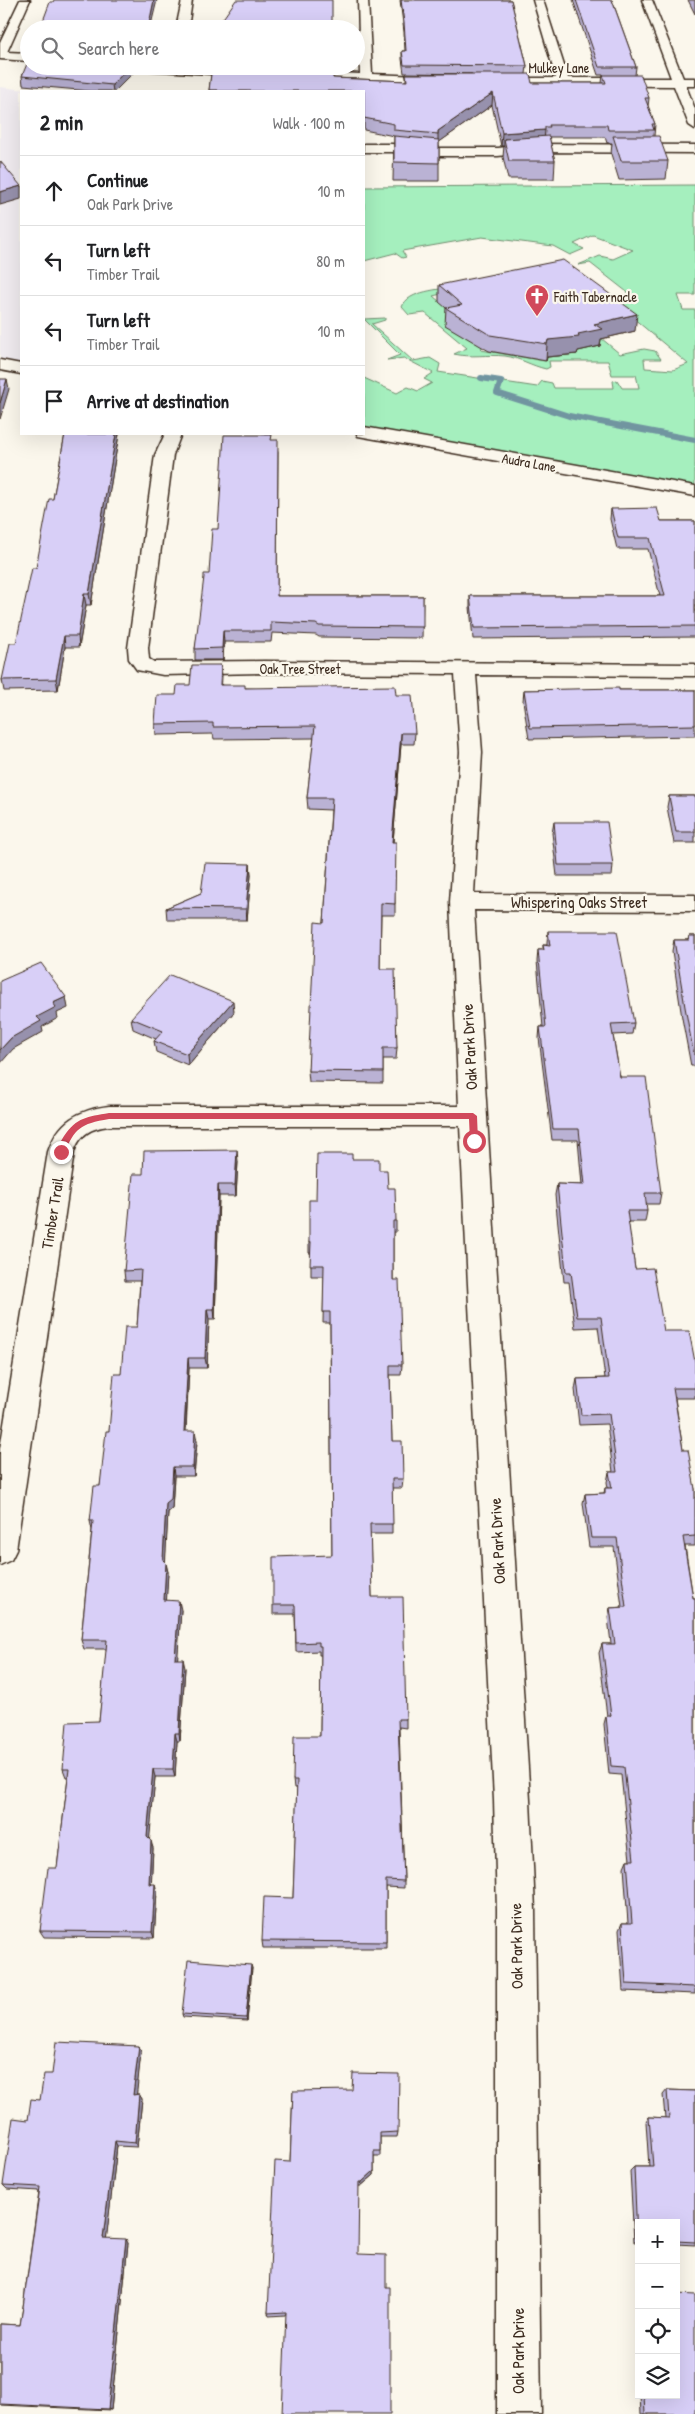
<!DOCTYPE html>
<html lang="en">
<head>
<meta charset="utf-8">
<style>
	body { margin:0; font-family:"Patrick Hand",sans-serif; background:#f6f6f6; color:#202124 }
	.controls { position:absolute; right:15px; bottom:15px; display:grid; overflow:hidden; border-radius:0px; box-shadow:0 5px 20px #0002 }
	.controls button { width:45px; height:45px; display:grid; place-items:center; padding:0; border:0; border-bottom:1px solid #e0e0e0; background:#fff; color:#202124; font:25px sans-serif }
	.stop { position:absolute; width:15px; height:15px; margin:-11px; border:4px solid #d1495b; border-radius:50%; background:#fff }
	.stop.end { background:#d1495b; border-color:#fff; box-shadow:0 1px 5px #0008 }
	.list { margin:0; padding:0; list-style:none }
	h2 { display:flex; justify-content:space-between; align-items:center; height:65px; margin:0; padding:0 20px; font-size:21px }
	h2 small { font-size:16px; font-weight:400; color:#757577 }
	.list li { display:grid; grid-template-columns:32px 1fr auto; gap:15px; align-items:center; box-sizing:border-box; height:70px; padding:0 20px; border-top:1px solid #e0e0e0 }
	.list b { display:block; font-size:19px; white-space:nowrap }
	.list p { margin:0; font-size:16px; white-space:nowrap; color:#757577 }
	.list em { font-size:16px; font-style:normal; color:#757577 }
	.icon { flex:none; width:28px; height:28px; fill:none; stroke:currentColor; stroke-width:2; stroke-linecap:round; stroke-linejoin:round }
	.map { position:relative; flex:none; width:695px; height:2414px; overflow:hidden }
	.search { position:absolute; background:#fff; box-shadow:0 5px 20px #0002; left:20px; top:20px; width:345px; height:55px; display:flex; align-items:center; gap:12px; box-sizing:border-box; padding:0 18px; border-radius:28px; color:#757577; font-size:19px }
	.panel { position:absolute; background:#fff; box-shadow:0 5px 20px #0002; left:20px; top:90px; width:345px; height:345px; border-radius:0px }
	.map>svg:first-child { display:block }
</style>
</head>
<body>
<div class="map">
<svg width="695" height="2414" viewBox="0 0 695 2414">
	<rect width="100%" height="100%" fill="#fbf7ec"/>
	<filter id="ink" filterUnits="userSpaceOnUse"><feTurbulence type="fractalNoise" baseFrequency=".02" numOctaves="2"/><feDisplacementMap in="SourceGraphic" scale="10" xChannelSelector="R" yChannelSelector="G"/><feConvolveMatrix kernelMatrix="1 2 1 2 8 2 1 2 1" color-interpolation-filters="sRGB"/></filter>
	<g filter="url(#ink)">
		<!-- built -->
		<polygon fill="#f0ebef" points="0,87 35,91 21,91 21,369 0,365"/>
		<!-- green -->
		<path fill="#a5efbe" stroke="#708c6e" d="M695,185V295H678L683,310H695V491L364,432V378L397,393L408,387L418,391L432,383L424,379L433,373L404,358L387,360L400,355L364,319L385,318V320L372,324L413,361L430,358L440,364L438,372L537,387L542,381L552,383L554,388H614L613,381L617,380L622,388H639L636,375H612L608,361H549L550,367L546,369C532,366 520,358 505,356C487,354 471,358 454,354L467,348L425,313L409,315L402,307C408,290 441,290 456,286L453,291L433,296L462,321L482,347L481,350L545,361L547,357L577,354L576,351L599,346L592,340L601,338L620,354L644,349L655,351L661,359H644L645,368L673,370L688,364L620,307L621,303L636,299L590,263L578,265L600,256L613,259L633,250L593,235L574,244L584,249L570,255L553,246L482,237L402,251L406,257L402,258L395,253L364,261V187Z"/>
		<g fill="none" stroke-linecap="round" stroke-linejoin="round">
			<!-- stream -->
			<polyline stroke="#7195a0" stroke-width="6" points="481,378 501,381 497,393 569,416 695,440"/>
			<!-- minor casing -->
			<g stroke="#3b2a1e" stroke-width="3">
				<g id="minor">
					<polygon points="20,0 30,0 7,52 29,53 29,61 0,59 0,42"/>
					<polygon points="182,0 192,0 188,29 176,29"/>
					<polygon points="358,0 368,0 372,74 444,77 448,78 450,81 448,84 293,78 291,75 297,71 360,74"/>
					<polygon points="533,0 543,0 568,78 671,78 642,0 652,0 683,78 695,78 695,86 686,86 695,109 695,129 689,125 674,86 490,85 488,82 490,79 494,78 556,78"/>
					<path d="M134,66C152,66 247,63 255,72L249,76L140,70Z"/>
					<polygon points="364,144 392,144 419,148 498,148 534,144 695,145 695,153 534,152 498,156 419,156 392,152 364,152"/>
					<polygon points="0,360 21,364 21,374 0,370"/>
					<polygon points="364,427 695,486 695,496 358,436 357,434 364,434"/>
					<path d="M165,434H181L173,455L148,648L149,659L154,662L264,661L695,664V676L476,675L482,752L474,894L695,895V911L474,910L530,1800L535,1910L541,2414H497V1910L494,1800L460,1126H109C91,1128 80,1134 74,1152L16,1550L11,1560L0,1565V1449L48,1152C58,1121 78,1110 109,1106H459L450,902L460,752L455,674L264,673L163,675L137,670L129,659L128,648L155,455Z"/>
				</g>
			</g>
			<!-- minor -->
			<use href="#minor" fill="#fbf7ec" fill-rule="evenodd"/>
		</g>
		<!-- wall -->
		<g fill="#bab2d4" stroke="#3b2a1e">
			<polygon points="400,0 511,0 527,66 526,74 532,83 602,83 603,75 598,75 573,0 612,0 636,67 635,75 649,98 648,106 655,124 654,136 668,161 666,179 619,180 611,154 612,143 607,143 605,137 549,137 555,161 554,179 508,179 503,157 504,146 501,146 492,105 439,142 439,181 393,181 394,136 364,130 364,91 209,91 212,66 332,66 333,78 406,81 406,74 472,74 404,73 402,59 402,51 405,51 404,32"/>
			<polygon points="688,0 695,0 695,14"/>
			<polygon points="29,66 136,66 136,70 115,91 90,91 23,85 22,76"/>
			<polygon points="439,285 635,331 601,339 600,346 578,351 577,354 547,357 546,361 489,351 445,325 446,308 439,302"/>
			<polygon points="65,434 119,434 91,605 86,605 79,647 65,647 58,690 4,691 2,680 16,643 36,568 53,499"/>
			<polygon points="272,440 278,451 277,596 423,596 422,638 319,637 316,635 272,633 271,642 224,642 223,660 195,660 195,649 218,529"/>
			<polygon points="611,509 661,521 695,521 695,637 473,639 470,607 470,596 660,596 648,549 617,549 610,519"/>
			<polygon points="221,665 221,685 245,688 396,695 415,733 414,744 401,744 393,842 395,904 395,915 381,915 380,969 397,1048 396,1059 383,1059 383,1083 309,1082 308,1071 324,923 331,810 308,809 307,798 314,738 214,739 213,734 156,735 155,724 176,695"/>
			<polygon points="524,690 695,690 695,736 529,739 523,701"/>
			<polygon points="669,796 695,796 695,843 674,843 667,807"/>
			<polygon points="554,822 613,865 612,876 557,876 552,833"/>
			<polygon points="250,864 251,875 247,920 167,920 166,908 201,893"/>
			<polygon points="548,931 634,1023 632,1034 613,1035 620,1077 661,1193 659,1204 646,1204 647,1211 645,1222 628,1222 635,1269 664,1331 695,1362 695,1398 675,1398 683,1450 695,1489 695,1546 685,1546 693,1598 695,1598 695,1994 623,1991 619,1930 622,1923 628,1923 624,1867 627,1860 630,1860 621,1775 609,1774 604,1724 606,1716 607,1716 599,1653 602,1644 611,1644 608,1617 610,1608 622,1607 614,1547 589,1547 583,1503 585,1494 604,1493 605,1488 608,1488 607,1482 609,1472 613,1472 607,1424 579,1425 575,1389 577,1379 605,1378 598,1327 575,1328 569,1282 564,1282 555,1195 557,1184 582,1185 578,1140 552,1140 539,1038 540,1027 543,1027 537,961 538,950 543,950 543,945 547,945 547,942"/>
			<polygon points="689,936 695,936 695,1066 691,1066 682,1018 672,951 674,940 688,940"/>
			<polygon points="234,1012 188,1065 156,1052 154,1041 156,1039 133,1029 131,1018"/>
			<polygon points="352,1159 388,1188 396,1221 396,1232 393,1232 393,1280 402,1365 401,1375 390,1375 392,1441 403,1479 402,1488 392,1488 392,1534 370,1534 372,1597 406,1719 406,1728 399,1727 404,1881 404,1888 386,1887 386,1948 263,1948 262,1941 293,1898 297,1788 294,1788 293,1780 320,1736 321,1655 319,1655 319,1651 296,1652 295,1614 273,1614 273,1605 332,1555 330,1323 323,1323 324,1276 311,1276 311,1253 309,1253 309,1243 316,1200"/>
			<polygon points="238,1161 236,1196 219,1196 215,1319 209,1319 207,1368 189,1368 186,1431 197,1441 194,1476 174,1476 172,1509 168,1512 165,1562 168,1572 166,1600 181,1610 177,1659 185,1668 180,1741 177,1741 175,1777 155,1777 149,1839 153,1848 151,1884 157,1891 154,1938 44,1937 40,1931 57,1868 68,1777 66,1777 63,1769 99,1721 107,1649 84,1649 81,1640 92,1530 90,1521 100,1486 109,1431 121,1374 137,1327 140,1281 125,1281 124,1271 143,1174"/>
			<polygon points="252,1968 247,2021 183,2017 182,2014"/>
			<polygon points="139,2046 141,2052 136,2094 139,2094 142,2099 137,2147 117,2146 106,2239 128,2243 111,2410 0,2405 0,2324 20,2325 23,2307 39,2191 7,2189 3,2185 28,2120 40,2100 52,2074"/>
			<polygon points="667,2090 695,2091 695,2245 676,2244 676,2223 639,2223 639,2242 634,2242 630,2171 634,2167 649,2167 646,2122 649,2117 665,2118 663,2095"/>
			<polygon points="293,2091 398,2132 397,2137 380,2137 380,2156 374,2156 374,2175 361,2186 359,2186 285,2315 269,2316 268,2313 290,2162"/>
			<polygon points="640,2395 676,2395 695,2414 641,2414"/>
		</g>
		<!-- shaded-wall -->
		<g fill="#9791ad" stroke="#3b2a1e">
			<polygon points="154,0 157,0 150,29 148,29"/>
			<polygon points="130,66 136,66 136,70 115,91 113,91 112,85"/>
			<polygon points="493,93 492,105 438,143 438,131"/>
			<polygon points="545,130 544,142 504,139 504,146 501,146 502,133"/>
			<polygon points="21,186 21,199 0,205 0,192"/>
			<polygon points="637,314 635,331 601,339 600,346 578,351 577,354 547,357 546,361 547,344 548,340 578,334 594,324"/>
			<polygon points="7,379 9,389 0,419 0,403"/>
			<polygon points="116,434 119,434 91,605 89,594"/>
			<polygon points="84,594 86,605 79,647 78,636"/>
			<polygon points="223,631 224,642 223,660 222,648"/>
			<polygon points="64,636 65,647 58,690 56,679"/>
			<polygon points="221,665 222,676 221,696 220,685"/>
			<polygon points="401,733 401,744 392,853 392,842"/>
			<polygon points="250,864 251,875 247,920 246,909"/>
			<polygon points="66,997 68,1008 57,1013 58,1018 42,1027 43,1032 13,1049 0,1064 0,1050 11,1038 37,1017 53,1003"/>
			<polygon points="233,1001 234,1012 188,1065 187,1054"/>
			<polygon points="237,1150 238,1161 236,1196 235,1185"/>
			<polygon points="218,1185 219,1196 215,1319 214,1309"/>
			<polygon points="207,1309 209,1319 207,1368 205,1358"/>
			<polygon points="188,1358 189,1368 185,1441 184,1431"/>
			<polygon points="195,1431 197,1441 194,1476 193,1467"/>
			<polygon points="173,1467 174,1476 172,1509 168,1512 165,1570 163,1560 166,1503"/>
			<polygon points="166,1563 168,1572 166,1609 164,1600"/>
			<polygon points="179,1601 181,1610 177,1668 175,1659"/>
			<polygon points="183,1659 185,1668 180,1741 179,1733"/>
			<polygon points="175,1733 177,1741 175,1777 173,1769"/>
			<polygon points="153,1769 155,1777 149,1845 147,1837"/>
			<polygon points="151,1841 153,1848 151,1891 149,1884"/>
			<polygon points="155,1884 157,1891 154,1938 152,1932"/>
			<polygon points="251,1965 252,1968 247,2021 246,2018"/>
			<polygon points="139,2046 141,2052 136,2100 133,2095"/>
			<polygon points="139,2094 142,2099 137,2147 135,2143"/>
			<polygon points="115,2141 117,2146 106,2242 103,2238"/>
			<polygon points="374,2171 374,2175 361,2186 362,2182"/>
			<polygon points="126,2239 128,2243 111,2410 108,2409"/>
		</g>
		<!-- building -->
		<g fill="#d8cff7" stroke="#3b2a1e">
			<polygon points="54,0 154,0 148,29 40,29 50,2 53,2"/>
			<polygon points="236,0 332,0 332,29 217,29 217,27"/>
			<polygon points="401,0 511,0 527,66 404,65 402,51 406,51 404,23"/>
			<polygon points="576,0 612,0 636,67 599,67"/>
			<polygon points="29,59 29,66 130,66 112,85 22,76"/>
			<polygon points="212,66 256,66 333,70 333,78 407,81 406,74 530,74 532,83 606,83 603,75 641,75 649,98 645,98 655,124 652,124 654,130 608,130 607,125 549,125 550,127 545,127 545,130 502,133 493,93 438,131 438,134 394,130 394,124 364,118 364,91 217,91 218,90 209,90"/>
			<polygon points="394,136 439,140 439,163 394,162"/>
			<polygon points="549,136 555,161 509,161 504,139"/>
			<polygon points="613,136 659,136 668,161 621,161"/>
			<polygon points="0,161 21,186 0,192"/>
			<polygon points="563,260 637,314 594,324 602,329 578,334 579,337 548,340 547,344 490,335 446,308 462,305 439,285"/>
			<polygon points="0,379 7,379 0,403"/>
			<polygon points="65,434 116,434 89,594 84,594 78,636 64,636 56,679 2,680 10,643 16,643 32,568 36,568 49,499 53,499"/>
			<polygon points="224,435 272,435 271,440 278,440 277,596 423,596 423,627 319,626 316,624 271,622 271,631 223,631 222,648 195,649 204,577 204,574 209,574 212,529 218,529"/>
			<polygon points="657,508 661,521 695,521 695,626 474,628 470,596 665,596 650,538 618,538 611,509"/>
			<polygon points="192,665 221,665 220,685 245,685 245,688 395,686 396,695 412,695 415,733 401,733 392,842 396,842 395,904 381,903 380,969 395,969 397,1048 383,1048 383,1072 308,1071 315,922 324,923 332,798 307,798 315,726 213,727 213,723 155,724 157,695 176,695 177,685 190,685"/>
			<polygon points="619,688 619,690 695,690 695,725 530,728 524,690"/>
			<polygon points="669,796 695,796 695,832 676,832"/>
			<polygon points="554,822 607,822 613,865 558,865"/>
			<polygon points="205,863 250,864 246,909 166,908 201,893"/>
			<polygon points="548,931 617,931 634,1023 611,1024 620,1077 646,1077 661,1193 645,1193 647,1211 627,1211 635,1269 653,1268 664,1331 689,1331 695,1362 695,1388 673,1388 683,1450 688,1450 695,1489 695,1536 683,1537 693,1598 695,1598 695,1987 626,1984 622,1923 632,1923 627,1860 634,1860 624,1767 611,1766 606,1716 611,1716 602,1644 615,1644 610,1608 626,1607 617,1538 591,1538 585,1494 605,1493 605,1488 612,1488 609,1472 617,1472 609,1414 581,1415 577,1379 609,1378 601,1317 577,1317 571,1272 566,1272 557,1184 585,1185 579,1129 553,1129 540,1027 546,1027 538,950 544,950 543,945 550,946"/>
			<polygon points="689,936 695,936 695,1055 694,1055 685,1007 674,940 689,940"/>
			<polygon points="41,963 66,997 53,1003 56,1007 37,1017 41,1021 11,1038 0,1050 0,981"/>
			<polygon points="170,975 233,1001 187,1054 154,1041 163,1031 131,1018"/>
			<polygon points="237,1150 235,1185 218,1185 214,1309 207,1309 205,1358 188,1358 184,1431 195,1431 193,1467 173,1467 171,1499 166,1503 163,1560 166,1563 164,1600 179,1601 175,1659 183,1659 179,1733 175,1733 173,1769 153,1769 147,1837 151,1841 149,1884 155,1884 152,1932 40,1931 48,1868 57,1868 69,1769 63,1769 67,1722 99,1721 107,1640 81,1640 93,1521 90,1521 94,1486 100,1486 106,1431 109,1431 114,1374 121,1374 125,1327 137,1327 141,1270 124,1271 133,1174 143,1174 144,1151"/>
			<polygon points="317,1154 352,1154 352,1159 379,1159 379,1170 387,1170 388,1188 395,1188 396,1221 393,1221 393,1280 399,1280 402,1365 390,1365 390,1377 392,1441 402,1441 403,1479 392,1479 393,1524 370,1524 372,1597 403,1597 406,1719 398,1719 404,1881 386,1880 386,1942 262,1941 264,1897 293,1898 297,1780 293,1780 294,1736 320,1736 321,1646 319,1646 319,1642 296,1643 295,1605 273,1605 273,1557 332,1555 330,1312 323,1312 324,1265 310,1265 311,1242 309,1243 309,1200 316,1200"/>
			<polygon points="188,1960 251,1965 246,2018 182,2014"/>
			<polygon points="56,2042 139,2046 133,2095 139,2094 135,2143 115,2141 103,2238 126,2239 108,2409 0,2404 0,2324 20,2325 23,2307 40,2187 3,2185 13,2118 28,2120 31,2099 40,2100 44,2074 52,2074"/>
			<polygon points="353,2073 399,2074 398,2132 380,2133 380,2151 374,2151 374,2171 362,2182 359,2182 358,2254 386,2255 386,2287 390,2287 390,2414 282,2414 286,2312 268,2313 275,2161 290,2162 293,2091 352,2090"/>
			<polygon points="667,2090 695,2091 695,2242 676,2241 676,2223 639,2223 639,2239 637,2238 634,2167 653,2167 649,2117 669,2118"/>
			<polygon points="676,2294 695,2295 695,2414 645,2414 644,2395 676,2395"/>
		</g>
	</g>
	<!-- route -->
	<path fill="#d1495b" d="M109,1113H473L477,1116L478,1141L474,1144L470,1141L469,1119H109C80,1124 75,1128 64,1154H58C57,1148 60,1142 64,1136C77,1117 87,1117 109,1113Z"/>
	<!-- icons -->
	<defs>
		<g id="church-pin" transform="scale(1.25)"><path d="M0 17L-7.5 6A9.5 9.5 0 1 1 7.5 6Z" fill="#d1495b" stroke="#fbf7ec"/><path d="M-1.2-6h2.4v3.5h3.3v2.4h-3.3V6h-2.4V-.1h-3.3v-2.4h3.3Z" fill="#fff"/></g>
	</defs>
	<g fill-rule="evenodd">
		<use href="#church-pin" x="537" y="296"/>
	</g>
	<g text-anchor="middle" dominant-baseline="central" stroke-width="4.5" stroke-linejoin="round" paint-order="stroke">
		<!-- far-street labels -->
		<g font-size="14" fill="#3b2a1e" stroke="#fbf7ec">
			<text x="559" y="67">Mulkey Lane</text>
			<text transform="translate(529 462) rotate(10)">Audra Lane</text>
			<text x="300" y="668">Oak Tree Street</text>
		</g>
		<!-- far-poi labels -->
		<g font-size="14" fill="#3b2a1e" stroke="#fbf7ec" text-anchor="start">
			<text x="554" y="296">Faith Tabernacle</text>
		</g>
		<!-- street labels -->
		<g font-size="16" fill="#3b2a1e" stroke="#fbf7ec">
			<text x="579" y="902">Whispering Oaks Street</text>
			<text transform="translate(469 1047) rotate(-93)">Oak Park Drive</text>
			<text transform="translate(52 1213) rotate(-81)">Timber Trail</text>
			<text transform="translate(497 1541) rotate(-93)">Oak Park Drive</text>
			<text transform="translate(516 1946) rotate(-91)">Oak Park Drive</text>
			<text transform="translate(518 2351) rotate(-90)">Oak Park Drive</text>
		</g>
	</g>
</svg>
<div class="controls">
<button>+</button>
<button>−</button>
<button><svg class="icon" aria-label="locate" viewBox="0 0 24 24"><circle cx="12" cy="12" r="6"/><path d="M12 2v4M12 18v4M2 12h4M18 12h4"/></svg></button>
<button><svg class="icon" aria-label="layers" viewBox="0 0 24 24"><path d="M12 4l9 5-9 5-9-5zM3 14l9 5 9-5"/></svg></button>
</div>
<div class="stop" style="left:474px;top:1141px"></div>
<div class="stop end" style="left:61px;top:1152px"></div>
<div class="search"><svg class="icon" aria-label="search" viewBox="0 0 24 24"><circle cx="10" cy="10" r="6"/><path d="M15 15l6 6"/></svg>Search here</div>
<section class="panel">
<h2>2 min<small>Walk · 100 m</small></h2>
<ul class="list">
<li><svg class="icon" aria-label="ahead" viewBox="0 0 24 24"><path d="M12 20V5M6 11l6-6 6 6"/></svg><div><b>Continue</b><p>Oak Park Drive</p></div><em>10 m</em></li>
<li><svg class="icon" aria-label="left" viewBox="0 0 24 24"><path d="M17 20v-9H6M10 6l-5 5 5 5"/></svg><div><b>Turn left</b><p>Timber Trail</p></div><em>80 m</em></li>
<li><svg class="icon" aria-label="left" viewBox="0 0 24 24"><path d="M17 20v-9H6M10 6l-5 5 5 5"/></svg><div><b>Turn left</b><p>Timber Trail</p></div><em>10 m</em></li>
<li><svg class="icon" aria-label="arrive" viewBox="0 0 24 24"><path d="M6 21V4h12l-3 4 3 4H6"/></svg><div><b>Arrive at destination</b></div></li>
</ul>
</section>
</div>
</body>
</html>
